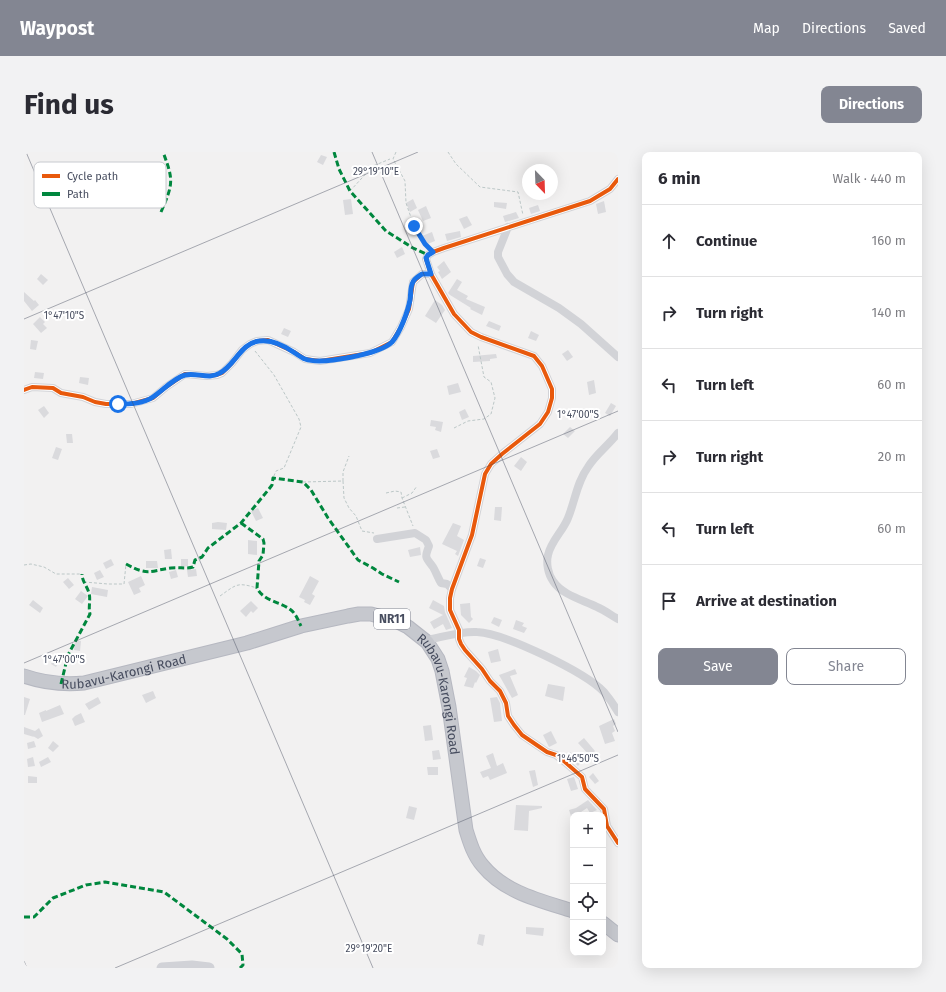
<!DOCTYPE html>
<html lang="en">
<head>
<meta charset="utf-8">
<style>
	body { margin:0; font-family:"Fira Sans",sans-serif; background:#f2f2f3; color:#2b2b33 }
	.controls { position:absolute; right:12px; bottom:12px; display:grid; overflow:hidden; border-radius:8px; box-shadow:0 4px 16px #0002 }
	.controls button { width:36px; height:36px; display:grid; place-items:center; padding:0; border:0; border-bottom:1px solid #e1e1e2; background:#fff; color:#2b2b33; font:20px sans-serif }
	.compass { position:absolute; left:498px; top:12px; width:36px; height:36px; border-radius:50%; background:#fff; box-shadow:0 4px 16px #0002; rotate:157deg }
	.stop { position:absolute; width:12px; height:12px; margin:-9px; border:3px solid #1a73e8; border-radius:50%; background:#fff }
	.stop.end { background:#1a73e8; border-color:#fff; box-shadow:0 1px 4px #0008 }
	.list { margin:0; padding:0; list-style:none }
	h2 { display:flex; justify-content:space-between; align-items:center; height:52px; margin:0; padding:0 16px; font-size:17px }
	h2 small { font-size:13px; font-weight:400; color:#7c7c81 }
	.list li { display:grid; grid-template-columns:26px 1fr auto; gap:12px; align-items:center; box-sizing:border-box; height:72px; padding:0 16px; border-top:1px solid #e1e1e2 }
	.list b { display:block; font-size:15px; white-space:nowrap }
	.list em { font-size:13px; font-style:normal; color:#7c7c81 }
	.actions { display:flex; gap:8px; padding:12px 16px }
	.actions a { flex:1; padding:9px 0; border:1px solid #838692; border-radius:8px; text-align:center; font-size:14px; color:#838692 }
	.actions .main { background:#838692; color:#fff }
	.icon { flex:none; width:22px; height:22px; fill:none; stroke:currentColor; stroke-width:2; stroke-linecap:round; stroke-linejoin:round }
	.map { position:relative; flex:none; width:594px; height:816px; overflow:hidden; border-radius:8px }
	header { display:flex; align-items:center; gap:24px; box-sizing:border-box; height:56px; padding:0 20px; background:#838692; color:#fff }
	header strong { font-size:19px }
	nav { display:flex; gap:22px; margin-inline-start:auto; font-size:14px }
	.intro { display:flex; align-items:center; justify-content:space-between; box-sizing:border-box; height:96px; padding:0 24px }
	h1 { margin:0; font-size:28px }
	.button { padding:10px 18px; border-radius:8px; background:#838692; color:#fff; font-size:14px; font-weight:700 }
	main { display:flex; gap:24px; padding:0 24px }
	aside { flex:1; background:#fff; border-radius:8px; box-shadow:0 4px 16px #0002 }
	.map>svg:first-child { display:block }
</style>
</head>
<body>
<header>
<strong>Waypost</strong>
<nav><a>Map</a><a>Directions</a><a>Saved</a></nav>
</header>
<div class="intro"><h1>Find us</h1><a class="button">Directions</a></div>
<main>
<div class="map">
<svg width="594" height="816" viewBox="0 0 594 816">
	<rect width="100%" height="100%" fill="#f2f1f1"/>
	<!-- building -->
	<g fill="#dadadd">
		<polygon points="297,3 303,5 299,13 293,10"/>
		<polygon points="327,47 329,62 321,63 319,48"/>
		<polygon points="389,47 393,56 386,60 382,51"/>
		<polygon points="580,49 582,60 574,62 572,52"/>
		<polygon points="470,50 483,51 482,57 470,55"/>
		<polygon points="514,53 516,59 507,62 505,56"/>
		<polygon points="402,54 407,66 399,69 394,58"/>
		<polygon points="492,60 495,66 481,70 479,64"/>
		<polygon points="443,64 448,73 440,77 435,67"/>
		<polygon points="436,79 437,85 423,89 421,82"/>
		<polygon points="408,80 411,89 401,93 398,84"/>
		<polygon points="378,95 381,102 373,106 370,100"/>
		<polygon points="420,109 427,120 418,127 414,120 416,119 413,115"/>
		<polygon points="17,122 24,128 19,133 13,127"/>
		<polygon points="433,127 438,130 433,138 444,144 442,147 461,155 458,163 446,157 447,156 426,143 424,141"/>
		<polygon points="0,140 10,149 11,148 15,153 8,159 0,149"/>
		<polygon points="411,148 418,153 421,158 412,171 401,164"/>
		<polygon points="16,165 21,170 19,172 23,176 17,181 9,172"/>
		<polygon points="465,169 477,174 475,179 462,174"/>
		<polygon points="260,176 267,179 264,185 257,182"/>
		<polygon points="507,179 515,183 512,189 504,186"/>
		<polygon points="7,188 14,189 12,198 6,197"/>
		<polygon points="544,198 549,205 543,209 538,202"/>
		<polygon points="472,202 473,206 466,207 466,209 449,210 449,204"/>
		<polygon points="11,220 20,221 19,227 10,226"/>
		<polygon points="56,225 65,226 64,233 55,231"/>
		<polygon points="570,228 572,241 565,243 563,230"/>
		<polygon points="434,231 437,240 425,243 423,234"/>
		<polygon points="587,251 592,254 586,264 581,261"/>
		<polygon points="20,254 25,261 20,266 14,258"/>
		<polygon points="441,257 445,265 438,268 435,260"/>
		<polygon points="407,268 419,270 417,280 411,278 412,275 406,274"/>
		<polygon points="546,275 551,279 544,286 539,282"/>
		<polygon points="42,282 48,282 49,291 43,291"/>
		<polygon points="32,295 38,297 34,308 28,306"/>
		<polygon points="413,297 416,305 409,307 406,299"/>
		<polygon points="497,305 503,310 497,319 490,314"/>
		<polygon points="471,355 478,355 477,369 470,368"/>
		<polygon points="234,356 239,366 232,369 227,359"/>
		<polygon points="194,370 203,371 202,378 188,377 188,371"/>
		<polygon points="429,371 437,374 433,384 440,388 434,404 431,402 433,399 418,392"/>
		<polygon points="224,388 233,389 233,403 224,402"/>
		<polygon points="396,395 397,403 386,405 384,398"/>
		<polygon points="147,397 148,407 141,407 140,398"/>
		<polygon points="456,406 462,408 459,416 453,414"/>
		<polygon points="87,407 90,413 82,417 79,411"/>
		<polygon points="157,407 164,407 164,414 157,415"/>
		<polygon points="122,409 133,409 134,416 122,416"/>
		<polygon points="172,417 173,424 164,425 163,418"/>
		<polygon points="76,418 80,425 73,428 70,421"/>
		<polygon points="152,418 154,425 147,427 145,420"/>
		<polygon points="117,424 121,433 115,436 117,440 110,443 104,430"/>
		<polygon points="286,424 295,429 288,442 291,444 286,453 280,450 281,448 275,445"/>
		<polygon points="44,426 50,433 45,437 39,430"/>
		<polygon points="68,435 84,438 83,445 67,442"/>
		<polygon points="57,439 64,444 58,452 51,447"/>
		<polygon points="9,448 19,456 16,461 5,453"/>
		<polygon points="409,448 420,454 421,460 428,476 422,478 419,472 410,477 406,470 419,463 405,456"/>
		<polygon points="227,449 234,456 229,461 227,459 222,465 216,459"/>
		<polygon points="446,451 447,465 449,467 445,471 437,463 436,452"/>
		<polygon points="470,465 478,468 475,475 467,471"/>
		<polygon points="492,468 500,471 498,474 503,476 500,481 489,477"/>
		<polygon points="51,488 57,489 56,499 50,498"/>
		<polygon points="474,497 477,509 467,511 464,500"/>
		<polygon points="32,503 37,506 32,515 27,512"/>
		<polygon points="445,515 452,519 456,523 452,531 451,530 449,536 440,534 443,526 440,525"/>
		<polygon points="491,517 493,522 486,524 494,543 488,546 475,523"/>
		<polygon points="524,532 541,535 539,549 521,544"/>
		<polygon points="129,539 132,546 122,551 118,543"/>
		<polygon points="0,545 6,547 1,563 0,563"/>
		<polygon points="74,545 77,551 65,558 61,552"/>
		<polygon points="473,545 476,551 478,569 470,570 466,546"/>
		<polygon points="36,553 40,562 18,570 15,561 22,558 22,559"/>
		<polygon points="57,561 61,570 51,574 48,567 51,564"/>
		<polygon points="590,567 592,572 589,574 591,579 588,581 591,589 581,592 575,574"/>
		<polygon points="407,573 409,588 401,589 399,574"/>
		<polygon points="0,575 11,579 15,576 19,584 14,587 9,584 10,585 0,582"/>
		<polygon points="527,579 533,591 525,595 519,583"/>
		<polygon points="560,586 571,599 566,604 554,591"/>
		<polygon points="10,589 12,595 4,597 3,591"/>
		<polygon points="29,589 35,594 29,600 24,596"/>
		<polygon points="415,598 417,607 409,608 408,599"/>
		<polygon points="546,600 558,609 554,614 543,604"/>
		<polygon points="469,601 473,614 479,611 483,621 466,628 464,624 459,626 456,620 467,616 462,604"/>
		<polygon points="9,605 11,614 4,615 3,607"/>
		<polygon points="24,605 27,610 17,615 15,610"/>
		<polygon points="403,615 414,615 414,623 404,623"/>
		<polygon points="511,618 514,633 509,635 505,619"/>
		<polygon points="569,621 575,629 571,632 565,625"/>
		<polygon points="4,624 13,625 13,631 4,631"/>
		<polygon points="550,625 554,637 547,639 543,627"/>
		<polygon points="564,648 573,658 566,661 563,656 554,662 547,664 545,658 552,656"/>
		<polygon points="492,653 518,654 518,656 505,659 504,679 490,678"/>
		<polygon points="385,654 393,656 390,668 382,666"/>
		<polygon points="502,775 520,776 519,784 502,782"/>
		<polygon points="455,782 461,783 459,794 453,792"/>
	</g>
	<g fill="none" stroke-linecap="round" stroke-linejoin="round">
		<!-- trunk casing -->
		<g stroke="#b6b8c1" stroke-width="15">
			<g id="trunk">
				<path id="s1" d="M0,524C20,531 39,533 60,531L223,491L277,474L324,464L335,462H347L372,469L384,475L403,490L414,507L418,519L425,555L442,678C446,691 450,704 459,714C481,741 518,749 549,759"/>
				<polyline points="579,771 594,783"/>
			</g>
		</g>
		<!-- path -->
		<g stroke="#bcc7c7" stroke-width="1" stroke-dasharray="3 2" stroke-linecap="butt">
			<polyline points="372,0 369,7 381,29 382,51 390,74 403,94"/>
			<polyline points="424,0 432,12 456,35 494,40 499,63"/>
			<polyline points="326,39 349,14 366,7"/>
			<polyline points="231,199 250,223 275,267 277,275 260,316 252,319 249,326"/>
			<polyline points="430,276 444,269 460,267 467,262 471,246 467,230 460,225 454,193"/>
			<polyline points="319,329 320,346 325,356 332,364 338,379 350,381"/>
			<polyline points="279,330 319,329 319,320 325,304"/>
			<polyline points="362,341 371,339 377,340 378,346 389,374"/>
			<polyline points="378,346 388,341 393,334"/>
			<polyline points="373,356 381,355"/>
			<polyline points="0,413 7,412 20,415 32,422 58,422"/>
			<polyline points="60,430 84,432 100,432 102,412"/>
			<path d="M196,444C213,432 213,430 233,436"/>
		</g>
		<!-- minor -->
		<g stroke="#d2d3d7" stroke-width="8">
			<polyline points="484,75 474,100 474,105 483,122 490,130 535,156 557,172 594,205"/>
			<polyline points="407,122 430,162 447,180 457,185 510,204 518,214 528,237 528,246 524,260 516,272 478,302 467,312 461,322 448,383 428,437 426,446 426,458 435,478 435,487 437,492 441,498 458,517 466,529 476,539 482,551 484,564 490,573 498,583 523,600 532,603 541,610 558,625 561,637 580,657 583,674 594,691"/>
			<polyline points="0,238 8,235 29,236 37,241 59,245 71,250 82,252 107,252 129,246 142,235 161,222 183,224 193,223 198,221 208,211 218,198 226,192 233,189 244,188 270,200 281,207 296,209 346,201 368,190 377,175 385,157 389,130 398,122 407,122 402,107 404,103 409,100 420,96 566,49 586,37 594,27"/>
			<path d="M594,281C585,293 572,302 564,315C553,330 551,349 544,366C539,379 527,389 524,403C522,411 524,422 529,429C538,443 559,448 573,455C580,458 587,463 594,467"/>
			<path d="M353,387L391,381L402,388L405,394C400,407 402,405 409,415C412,420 414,426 417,431L423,432L428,437"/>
			<path d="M403,490L408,487C422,484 438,479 453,480C480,481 561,520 580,540C585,546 590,553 594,560"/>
		</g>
		<!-- secondary -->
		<polyline stroke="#d1d2d7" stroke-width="11" points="138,816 168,814 185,816"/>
		<!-- trunk -->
		<use href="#trunk" stroke="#c6c8ce" stroke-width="13"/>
		<!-- quiet -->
		<g stroke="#00873e" stroke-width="3" stroke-dasharray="6 3" stroke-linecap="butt">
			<polyline points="310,0 315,17 326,39 362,79 389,96 404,103"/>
			<path d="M137,60C149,32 150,29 139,0"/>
			<path d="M217,371L239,387L240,391L239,403L235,409L233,436C239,449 257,450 267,458C272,462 274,468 277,474"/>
			<path d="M102,412C124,424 125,419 147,416C155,415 162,417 169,415L171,408L178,405L184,396L217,371L245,337L248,333L249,326L279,330L287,338L304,366L334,408L349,416L358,422L375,430"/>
			<path d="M37,532L44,503L66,462C64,455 67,448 65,441C63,434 58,429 58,422"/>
			<polyline points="0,765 10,765 29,746 62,733 81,730 140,740 203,787 218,802 219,813 216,816"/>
		</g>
		<!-- cycleway casing -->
		<g stroke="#fff" stroke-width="6">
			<g id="cycleway">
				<polyline points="407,122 430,162 447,180 457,185 510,204 518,214 528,237 528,246 524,260 516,272 478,302 467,312 461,322 448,383 428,437 426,446 426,458 435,478 435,487 437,492 441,498 458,517 466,529 476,539 482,551 484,564 490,573 498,583 523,600 532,603 541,610 558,625 561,637 580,657 583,674 594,691"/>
				<polyline points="0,238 8,235 29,236 37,241 59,245 71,250 82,252 107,252 129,246 142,235 161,222 183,224 193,223 198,221 208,211 218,198 226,192 233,189 244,188 270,200 281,207 296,209 346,201 368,190 377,175 385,157 389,130 398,122 407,122 402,107 404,103 409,100 420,96 566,49 586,37 594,27"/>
			</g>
		</g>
		<!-- cycleway -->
		<use href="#cycleway" stroke="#e8590c" stroke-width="4"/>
	</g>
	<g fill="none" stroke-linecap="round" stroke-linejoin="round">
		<!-- route -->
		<path stroke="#1a73e8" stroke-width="5" d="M94,252C105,252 119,252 129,245C138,239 150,226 161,223C172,220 185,228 196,221C211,213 217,191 235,189C248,187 261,194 271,201C274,203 278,206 281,207C298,213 356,202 368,190C376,181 384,159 386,148C387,143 386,135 389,130C390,127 395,124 398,122H407L402,106L404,103L409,100L401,92L390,74"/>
	</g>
	<!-- ticks -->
	<path fill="none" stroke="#474d5f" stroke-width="1" stroke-opacity="0.45" d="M2,0L349,816M348,0L594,580M0,167L394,0M0,511L594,259M0,809L3,816M91,816L594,603"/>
	<g text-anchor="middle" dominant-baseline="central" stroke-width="4" stroke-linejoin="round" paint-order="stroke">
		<!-- shield labels -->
		<rect fill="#fff" stroke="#7e828f" stroke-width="1" x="350" y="457" width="36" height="20" rx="3"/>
		<g font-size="12" font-weight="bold" fill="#474d5f">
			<text x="368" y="467">NR11</text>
		</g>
		<!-- street labels -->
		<g font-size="13" fill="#474d5f" stroke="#fff">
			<text stroke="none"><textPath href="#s1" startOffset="102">Rubavu-Karongi Road</textPath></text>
			<text stroke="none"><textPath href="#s1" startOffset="474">Rubavu-Karongi Road</textPath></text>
		</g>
	</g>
	<!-- legend -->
	<rect x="10" y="10" width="132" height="46" rx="6" fill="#fff" stroke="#c8cacf" stroke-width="1"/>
	<rect x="18" y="22" width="18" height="4" fill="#e8590c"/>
	<rect x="18" y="40" width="18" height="4" fill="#00873e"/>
	<g font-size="11" fill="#474d5f">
		<text x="43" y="28">Cycle path</text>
		<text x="43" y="46">Path</text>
	</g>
	<g font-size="10" text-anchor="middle" fill="#474d5f" stroke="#fff" stroke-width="4" stroke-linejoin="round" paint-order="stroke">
		<text x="352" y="23">29°19'10"E</text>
		<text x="40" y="167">1°47'10"S</text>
		<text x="554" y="266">1°47'00"S</text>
		<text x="40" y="511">1°47'00"S</text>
		<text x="554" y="610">1°46'50"S</text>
		<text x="345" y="800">29°19'20"E</text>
	</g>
</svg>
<div class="controls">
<button>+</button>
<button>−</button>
<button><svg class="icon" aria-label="locate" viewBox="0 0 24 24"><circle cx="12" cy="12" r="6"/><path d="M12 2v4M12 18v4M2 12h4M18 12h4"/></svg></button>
<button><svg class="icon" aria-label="layers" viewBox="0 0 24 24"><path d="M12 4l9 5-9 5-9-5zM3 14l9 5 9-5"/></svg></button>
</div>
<svg class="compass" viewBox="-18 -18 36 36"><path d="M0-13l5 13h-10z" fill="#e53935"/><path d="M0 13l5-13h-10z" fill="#7c7c81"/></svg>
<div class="stop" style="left:94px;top:252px"></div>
<div class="stop end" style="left:390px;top:74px"></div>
</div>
<aside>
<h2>6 min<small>Walk · 440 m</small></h2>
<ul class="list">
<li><svg class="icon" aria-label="ahead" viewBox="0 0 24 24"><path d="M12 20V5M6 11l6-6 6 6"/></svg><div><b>Continue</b></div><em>160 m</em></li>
<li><svg class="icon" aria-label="right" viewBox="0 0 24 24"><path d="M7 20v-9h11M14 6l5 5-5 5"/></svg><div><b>Turn right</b></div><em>140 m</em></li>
<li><svg class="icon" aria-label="left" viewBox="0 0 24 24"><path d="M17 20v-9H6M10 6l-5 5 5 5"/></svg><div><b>Turn left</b></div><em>60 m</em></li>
<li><svg class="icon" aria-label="right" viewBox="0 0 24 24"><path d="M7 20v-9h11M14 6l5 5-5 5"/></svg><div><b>Turn right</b></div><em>20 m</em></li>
<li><svg class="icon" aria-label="left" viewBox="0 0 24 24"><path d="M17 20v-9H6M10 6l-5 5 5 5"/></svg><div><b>Turn left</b></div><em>60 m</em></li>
<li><svg class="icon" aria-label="arrive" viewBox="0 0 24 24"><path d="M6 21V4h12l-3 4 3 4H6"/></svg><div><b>Arrive at destination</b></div></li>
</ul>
<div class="actions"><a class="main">Save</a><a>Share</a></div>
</aside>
</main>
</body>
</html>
